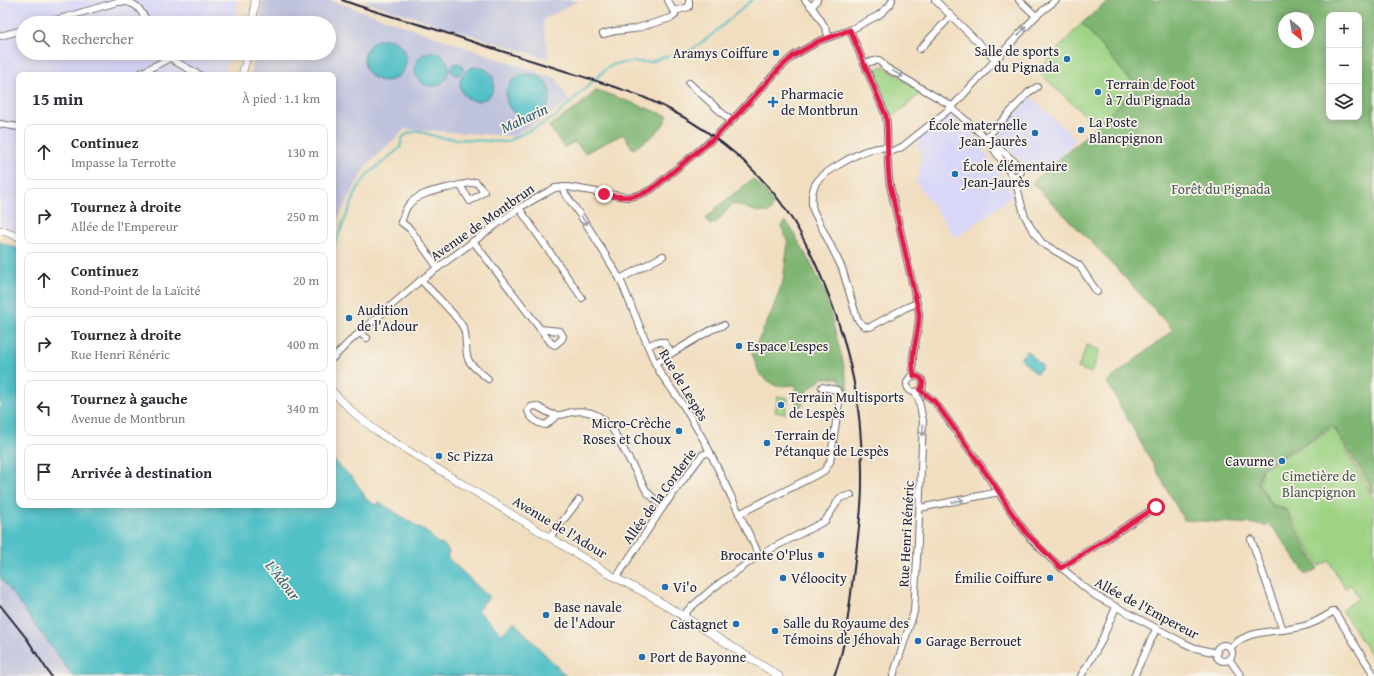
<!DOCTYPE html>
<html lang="fr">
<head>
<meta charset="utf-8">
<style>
	body { margin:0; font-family:"Gentium Book Plus",serif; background:#f7f7f7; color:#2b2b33 }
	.controls { position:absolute; right:12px; top:12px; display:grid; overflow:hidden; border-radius:8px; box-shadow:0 2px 10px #0003 }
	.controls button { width:36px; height:36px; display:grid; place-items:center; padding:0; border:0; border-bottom:1px solid #e1e1e2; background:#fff; color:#2b2b33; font:20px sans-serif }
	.compass { position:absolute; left:1278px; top:12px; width:36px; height:36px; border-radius:50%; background:#fff; box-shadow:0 2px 10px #0003; rotate:150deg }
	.stop { position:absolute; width:12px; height:12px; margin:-9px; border:3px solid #e11d48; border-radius:50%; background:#fff }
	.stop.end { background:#e11d48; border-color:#fff; box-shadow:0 1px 4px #0008 }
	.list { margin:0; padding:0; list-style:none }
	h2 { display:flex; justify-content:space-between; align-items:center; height:52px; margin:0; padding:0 16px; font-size:17px }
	h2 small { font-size:13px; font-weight:400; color:#7c7c81 }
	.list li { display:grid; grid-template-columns:26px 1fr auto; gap:12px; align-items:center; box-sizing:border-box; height:56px; margin:0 8px 8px; padding:0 8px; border:1px solid #e1e1e2; border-radius:8px }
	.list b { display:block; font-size:15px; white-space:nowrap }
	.list p { margin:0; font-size:13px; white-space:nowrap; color:#7c7c81 }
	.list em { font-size:13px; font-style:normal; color:#7c7c81 }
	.icon { flex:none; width:22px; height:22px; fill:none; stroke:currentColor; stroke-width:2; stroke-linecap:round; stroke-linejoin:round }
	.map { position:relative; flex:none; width:1374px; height:676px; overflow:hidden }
	.search { position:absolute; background:#fff; box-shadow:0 2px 10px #0003; left:16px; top:16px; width:320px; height:44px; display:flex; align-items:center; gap:10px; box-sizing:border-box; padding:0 14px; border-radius:22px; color:#7c7c81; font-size:15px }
	.panel { position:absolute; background:#fff; box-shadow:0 2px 10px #0003; left:16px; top:72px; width:320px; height:436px; border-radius:8px }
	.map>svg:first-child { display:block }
</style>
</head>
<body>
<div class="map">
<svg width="1374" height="676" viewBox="0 0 1374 676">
	<rect width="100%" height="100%" fill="#f7f3e8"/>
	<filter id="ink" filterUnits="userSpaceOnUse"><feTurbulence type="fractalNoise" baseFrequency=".025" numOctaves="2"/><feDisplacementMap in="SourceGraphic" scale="8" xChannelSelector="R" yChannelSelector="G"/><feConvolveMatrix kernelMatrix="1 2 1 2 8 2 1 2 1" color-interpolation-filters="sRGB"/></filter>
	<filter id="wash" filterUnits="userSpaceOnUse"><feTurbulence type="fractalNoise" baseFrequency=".012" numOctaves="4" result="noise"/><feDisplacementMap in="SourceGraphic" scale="16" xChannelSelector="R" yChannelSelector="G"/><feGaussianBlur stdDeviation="0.9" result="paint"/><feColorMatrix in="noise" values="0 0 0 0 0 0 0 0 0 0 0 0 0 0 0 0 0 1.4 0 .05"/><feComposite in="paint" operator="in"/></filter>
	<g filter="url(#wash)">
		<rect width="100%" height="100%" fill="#f1dec0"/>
		<!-- built -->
		<g fill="#d8d7f8">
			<polygon points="0,0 237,0 237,14 235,23 23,23 23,53 228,53 224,75 19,75 19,232 0,225"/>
			<polygon points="1031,97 1076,139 1053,164 1034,172 999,139 1002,135 999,132"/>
			<polygon points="951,113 965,133 970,130 1014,195 956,238 915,180 918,178 922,153 916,145 921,142 918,138"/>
		</g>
		<!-- industrial -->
		<g fill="#bfc2dd">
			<polygon points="262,0 330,0 557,79 569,101 514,136 405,129 366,166 333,227 333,75 251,75 256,53 329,53 329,23 261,23"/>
			<polygon points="360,0 579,0 543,20 549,59 458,31"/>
			<polygon points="0,577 73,676 0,676"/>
		</g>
		<!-- green -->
		<g fill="#9ed384" stroke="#607a60">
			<polygon points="1082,23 1136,87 1097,126 1037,71"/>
			<polygon points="882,66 923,92 891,118 884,95 873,70"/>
			<polygon points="1087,345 1100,350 1091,373 1078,368"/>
			<polygon points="778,396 788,398 785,414 775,412"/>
			<polygon points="1334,428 1374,499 1374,660 1342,610 1359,598 1351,585 1345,588 1329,561 1319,566 1287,510 1271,504 1260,483 1262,469"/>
		</g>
		<!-- forest -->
		<g fill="#7eb572" stroke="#506c56" fill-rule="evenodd">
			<path d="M1109,0H1374V493L1334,426L1261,468L1258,483L1271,505L1286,511L1318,569L1306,574L1272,526L1256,524L1184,520L1107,382L1173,330L1105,256L1032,183L1097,126L1136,87L1082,23ZM1329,15H1359V117H1329ZM1284,18H1308V42H1284Z"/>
			<path d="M597,90L668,116C662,131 647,141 633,149L623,134L585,153L574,142L564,148L549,126L577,107Z"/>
			<path d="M753,179L766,191L773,204L770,212C756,215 745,205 732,204L718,221L710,225L706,219L718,206Z"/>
			<polygon points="785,221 791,228 810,262 825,293 842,358 851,400 845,399 843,385 838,378 823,378 806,392 803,404 797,409 795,385 776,386 760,375 751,351 758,341 771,314 783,281 788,243 781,226"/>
		</g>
		<!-- water -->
		<g fill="#51c0c7" stroke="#3a7181">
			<circle cx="385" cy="60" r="21"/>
			<circle cx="432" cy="69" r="17"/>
			<circle cx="457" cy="69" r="6"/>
			<circle cx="477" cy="84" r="17"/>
			<circle cx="528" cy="96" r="22"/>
			<path d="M0,242L19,249V505H333V459L353,479L362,491L365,498L376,506L379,502L429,534L438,543C444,544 447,547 449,553L447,556L450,560L489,597L478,610L502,634L514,622L566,676H73L0,577Z"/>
			<polygon points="1027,351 1043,367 1036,374 1020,358"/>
		</g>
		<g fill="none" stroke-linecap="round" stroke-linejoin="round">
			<!-- stream -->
			<polyline stroke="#51c0c7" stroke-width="2" points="333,248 358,188 368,174 400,148 402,138 408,133 419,131 441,138 506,142 554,118 607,68 615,64 630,62 651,62 663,57 687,53 709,37 752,0"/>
		</g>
	</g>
	<g filter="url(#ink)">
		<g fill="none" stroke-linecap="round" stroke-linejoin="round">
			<!-- minor casing -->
			<g stroke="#6a646a" stroke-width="8">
				<g id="minor">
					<path d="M805,0C816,11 824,23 829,37"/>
					<polyline points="935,0 996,60"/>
					<polyline points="1019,0 1036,16"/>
					<polyline points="812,7 817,0"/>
					<polyline points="675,11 689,7 689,0"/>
					<path d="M46,23L117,2C136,0 140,9 148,23"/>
					<path d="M850,30L886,116C889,139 886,162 890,185L919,313C920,334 909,355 914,376"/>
					<polyline points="603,34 615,31 634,29 671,18 675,15 675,11 672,9 668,0"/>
					<polyline points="0,36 23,30"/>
					<polyline points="920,49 951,16"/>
					<polyline points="165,53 176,62 200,75"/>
					<polyline points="865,63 879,60 885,67 950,105 954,110 986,138 1029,92 1037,87"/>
					<polyline points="137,75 170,58"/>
					<polyline points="689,83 731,121"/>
					<polyline points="0,124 19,127"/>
					<polygon points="986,138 1020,166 1021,172 1017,176 1013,176 1011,174"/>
					<path d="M887,147C881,148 875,148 869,150C857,153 822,173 816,183C811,192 811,201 813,210L842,268L857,318C860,323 863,327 870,327L905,308L917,303"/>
					<polyline points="888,153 902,147 952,107 1036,16 1056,0"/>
					<polyline points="1017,176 1016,183 1024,214 1030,226 1042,243 1079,265 1097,292"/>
					<polyline points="563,187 564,192 589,228 620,279 655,363 661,374 683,405 706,444 759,555"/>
					<polyline points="519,208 582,298"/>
					<polyline points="473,241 551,343 555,345 562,339 563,336 560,331 540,329"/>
					<path d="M438,268L410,229L401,222C403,218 404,212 407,207C418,191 442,190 460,185L470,201L484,192L476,182L460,185"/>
					<polyline points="620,279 663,256"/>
					<path d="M421,280C431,291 458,316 464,329C467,338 465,352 468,359C471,367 482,373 488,379"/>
					<polyline points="359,333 367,338"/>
					<polyline points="648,346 656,342 664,342 672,353"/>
					<path d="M333,358L351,340L421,280L519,208L542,195L555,188L568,187L626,197C636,197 643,194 652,189L715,137L738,114L779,69L793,56L819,41L850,30L879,15L890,5L892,0"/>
					<polyline points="655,363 711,330 724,325"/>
					<circle cx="915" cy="384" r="8"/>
					<polyline points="920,390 935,402 979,463 1018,522 1031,539 1049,557 1083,586 1096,596 1184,643 1195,648 1217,653"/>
					<path d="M556,416L546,425C538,424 530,418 528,411L531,407L536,406C541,408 550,415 556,415C561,416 567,413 572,412C590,409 603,416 613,430L647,492L663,507"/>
					<polyline points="920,508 999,492"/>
					<polyline points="739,514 824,471 830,462 840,396 837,390 822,387"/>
					<polyline points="550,537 579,500"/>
					<polyline points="1251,539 1283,630"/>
					<polyline points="1061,568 1156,507"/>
					<polyline points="616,578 663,507 702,455 710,452"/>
					<polyline points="682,617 689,609 712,589 759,555 825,521 840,498 851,495"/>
					<circle cx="1224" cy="653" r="8"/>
					<path d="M1230,648C1249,628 1275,633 1300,627C1313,625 1324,617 1334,611L1374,675"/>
					<polyline points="1229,659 1241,676"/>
					<polyline points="893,676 914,612 918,541 923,421 919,401 915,392"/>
					<polyline points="1081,676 1100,644 1116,607"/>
					<polyline points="1134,676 1156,629"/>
				</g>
			</g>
			<!-- major casing -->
			<g stroke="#6a646a" stroke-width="8">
				<g id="major">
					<polyline points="253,23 255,0"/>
					<polyline points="242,75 248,53"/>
					<polyline points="0,230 19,237"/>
					<polyline points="333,392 354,413 379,433 616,578 651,596 779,676"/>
				</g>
			</g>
			<!-- minor -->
			<use href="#minor" stroke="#fff" stroke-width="6"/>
			<!-- major -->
			<use href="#major" stroke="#fff" stroke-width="7"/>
			<!-- rail -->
			<g stroke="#22223b" stroke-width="2">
				<path d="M342,0C371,11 401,19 431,28C470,41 510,54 549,66C580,76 612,85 643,97C700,121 754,161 788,213C801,232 811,253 820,274C843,327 858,383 861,441C862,463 863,484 861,506C859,535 854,565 851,594C847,622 845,650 834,676"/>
				<polyline points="0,605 27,639 51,676"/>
			</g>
		</g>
		<!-- one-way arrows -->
		<defs><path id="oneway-shaft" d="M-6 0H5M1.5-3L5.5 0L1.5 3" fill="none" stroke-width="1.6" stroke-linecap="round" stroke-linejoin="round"/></defs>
		<g stroke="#9c9ca7">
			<use href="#oneway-shaft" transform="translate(1022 31) rotate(-48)"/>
			<use href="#oneway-shaft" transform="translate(898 74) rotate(30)"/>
			<use href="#oneway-shaft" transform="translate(584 220) rotate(56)"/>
			<use href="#oneway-shaft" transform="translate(923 430) rotate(91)"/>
			<use href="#oneway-shaft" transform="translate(958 501) rotate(-11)"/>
		</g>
	</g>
	<g fill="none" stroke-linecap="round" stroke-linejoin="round" filter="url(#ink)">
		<!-- route -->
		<path stroke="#e11d48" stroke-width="5" d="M604,194C622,198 635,199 652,189L715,137L738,114L779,69L793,56L819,41L850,30L886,116C889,139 886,162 890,185L919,313C920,334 909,354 914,376C922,376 926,383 920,390L935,402L962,439L999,492L1009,509L1027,534L1061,568L1156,507"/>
	</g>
	<!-- markers -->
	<g fill="#1f6fb2" stroke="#f7f3e8" stroke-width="1.5">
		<circle cx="776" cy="53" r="4"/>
		<circle cx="1067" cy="59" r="4"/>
		<circle cx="1098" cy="92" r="4"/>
		<path d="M771 96h4v4h4v4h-4v4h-4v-4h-4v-4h4z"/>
		<circle cx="1081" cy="130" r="4"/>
		<circle cx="1035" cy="133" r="4"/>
		<circle cx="955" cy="174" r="4"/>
		<circle cx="349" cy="318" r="4"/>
		<circle cx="739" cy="346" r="4"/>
		<circle cx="781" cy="405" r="4"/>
		<circle cx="679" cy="431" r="4"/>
		<circle cx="767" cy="443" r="4"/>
		<circle cx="439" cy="456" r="4"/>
		<circle cx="1282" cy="461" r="4"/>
		<circle cx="821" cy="555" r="4"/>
		<circle cx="783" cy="578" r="4"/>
		<circle cx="1050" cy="578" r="4"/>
		<circle cx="665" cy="587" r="4"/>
		<circle cx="546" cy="615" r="4"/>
		<circle cx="736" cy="624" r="4"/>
		<circle cx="775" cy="631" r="4"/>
		<circle cx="918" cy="641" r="4"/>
		<circle cx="642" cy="657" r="4"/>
	</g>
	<g text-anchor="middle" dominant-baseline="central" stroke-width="3.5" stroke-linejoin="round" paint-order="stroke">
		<!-- poi labels -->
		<g font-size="14" fill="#22223b" stroke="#f7f3e8" text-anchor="start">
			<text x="1059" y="51" text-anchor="end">Salle de sports<tspan x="1059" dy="16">du Pignada</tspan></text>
			<text x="768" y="53" text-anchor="end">Aramys Coiffure</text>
			<text x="1106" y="84">Terrain de Foot<tspan x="1106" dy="16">à 7 du Pignada</tspan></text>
			<text x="781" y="94">Pharmacie<tspan x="781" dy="16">de Montbrun</tspan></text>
			<text x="1089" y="122">La Poste<tspan x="1089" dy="16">Blancpignon</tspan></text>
			<text x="1027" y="125" text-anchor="end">École maternelle<tspan x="1027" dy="16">Jean-Jaurès</tspan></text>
			<text x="963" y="166">École élémentaire<tspan x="963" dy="16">Jean-Jaurès</tspan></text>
			<text x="357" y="310">Audition<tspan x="357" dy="16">de l'Adour</tspan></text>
			<text x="747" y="346">Espace Lespes</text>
			<text x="789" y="397">Terrain Multisports<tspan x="789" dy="16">de Lespès</tspan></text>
			<text x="671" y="423" text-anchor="end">Micro-Crèche<tspan x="671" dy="16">Roses et Choux</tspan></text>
			<text x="775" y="435">Terrain de<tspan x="775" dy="16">Pétanque de Lespès</tspan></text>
			<text x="447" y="456">Sc Pizza</text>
			<text x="1274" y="461" text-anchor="end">Cavurne</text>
			<text x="813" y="555" text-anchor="end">Brocante O'Plus</text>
			<text x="791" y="578">Véloocity</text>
			<text x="1042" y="578" text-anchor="end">Émilie Coiffure</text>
			<text x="673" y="587">Vi'o</text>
			<text x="554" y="607">Base navale<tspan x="554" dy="16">de l'Adour</tspan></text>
			<text x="783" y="623">Salle du Royaume des<tspan x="783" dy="16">Témoins de Jéhovah</tspan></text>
			<text x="728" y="624" text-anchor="end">Castagnet</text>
			<text x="926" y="641">Garage Berrouet</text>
			<text x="650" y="657">Port de Bayonne</text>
		</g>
		<!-- park labels -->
		<g font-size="14" fill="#475751" stroke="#f7f3e8">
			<text x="1221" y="189">Forêt du Pignada</text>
			<text x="1319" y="476">Cimetière de<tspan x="1319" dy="16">Blancpignon</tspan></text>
		</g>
		<!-- street labels -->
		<g font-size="14" fill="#22223b" stroke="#f7f3e8">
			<text transform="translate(482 222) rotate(-35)">Avenue de Montbrun</text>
			<text transform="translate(684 385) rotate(59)">Rue de Lespès</text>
			<text transform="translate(659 496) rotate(-54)">Allée de la Corderie</text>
			<text transform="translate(560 527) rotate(31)">Avenue de l'Adour</text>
			<text transform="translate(906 534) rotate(-87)">Rue Henri Rénéric</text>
			<text transform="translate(1147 608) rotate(28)">Allée de l'Empereur</text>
		</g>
		<!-- water labels -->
		<g font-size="15" font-style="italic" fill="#32596c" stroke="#f7f3e8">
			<text transform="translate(524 118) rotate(-25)">Maharin</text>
			<text transform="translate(283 580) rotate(52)">L'Adour</text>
		</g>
	</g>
</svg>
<div class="controls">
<button>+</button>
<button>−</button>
<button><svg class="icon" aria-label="layers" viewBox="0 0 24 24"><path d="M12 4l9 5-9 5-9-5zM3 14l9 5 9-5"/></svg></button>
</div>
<svg class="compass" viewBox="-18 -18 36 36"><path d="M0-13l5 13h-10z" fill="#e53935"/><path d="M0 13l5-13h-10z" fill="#7c7c81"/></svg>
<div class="stop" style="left:1156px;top:507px"></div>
<div class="stop end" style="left:604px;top:194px"></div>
<div class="search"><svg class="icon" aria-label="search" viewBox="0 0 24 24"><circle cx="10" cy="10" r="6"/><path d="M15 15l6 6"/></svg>Rechercher</div>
<section class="panel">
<h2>15 min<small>À pied · 1.1 km</small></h2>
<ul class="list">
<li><svg class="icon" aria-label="ahead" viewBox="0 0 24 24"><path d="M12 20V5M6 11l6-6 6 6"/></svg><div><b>Continuez</b><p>Impasse la Terrotte</p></div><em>130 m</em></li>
<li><svg class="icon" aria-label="right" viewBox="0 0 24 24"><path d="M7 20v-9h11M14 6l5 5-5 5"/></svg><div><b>Tournez à droite</b><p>Allée de l'Empereur</p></div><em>250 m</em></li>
<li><svg class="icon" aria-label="ahead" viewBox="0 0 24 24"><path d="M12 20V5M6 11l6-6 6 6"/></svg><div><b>Continuez</b><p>Rond-Point de la Laïcité</p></div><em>20 m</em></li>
<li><svg class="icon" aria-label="right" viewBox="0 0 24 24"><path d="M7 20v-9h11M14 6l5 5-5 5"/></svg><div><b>Tournez à droite</b><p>Rue Henri Rénéric</p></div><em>400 m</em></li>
<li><svg class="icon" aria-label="left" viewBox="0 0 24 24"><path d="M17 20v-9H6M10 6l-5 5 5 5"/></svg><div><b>Tournez à gauche</b><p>Avenue de Montbrun</p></div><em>340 m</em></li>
<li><svg class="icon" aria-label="arrive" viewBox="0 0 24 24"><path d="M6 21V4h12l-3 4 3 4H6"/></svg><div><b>Arrivée à destination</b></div></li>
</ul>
</section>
</div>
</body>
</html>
